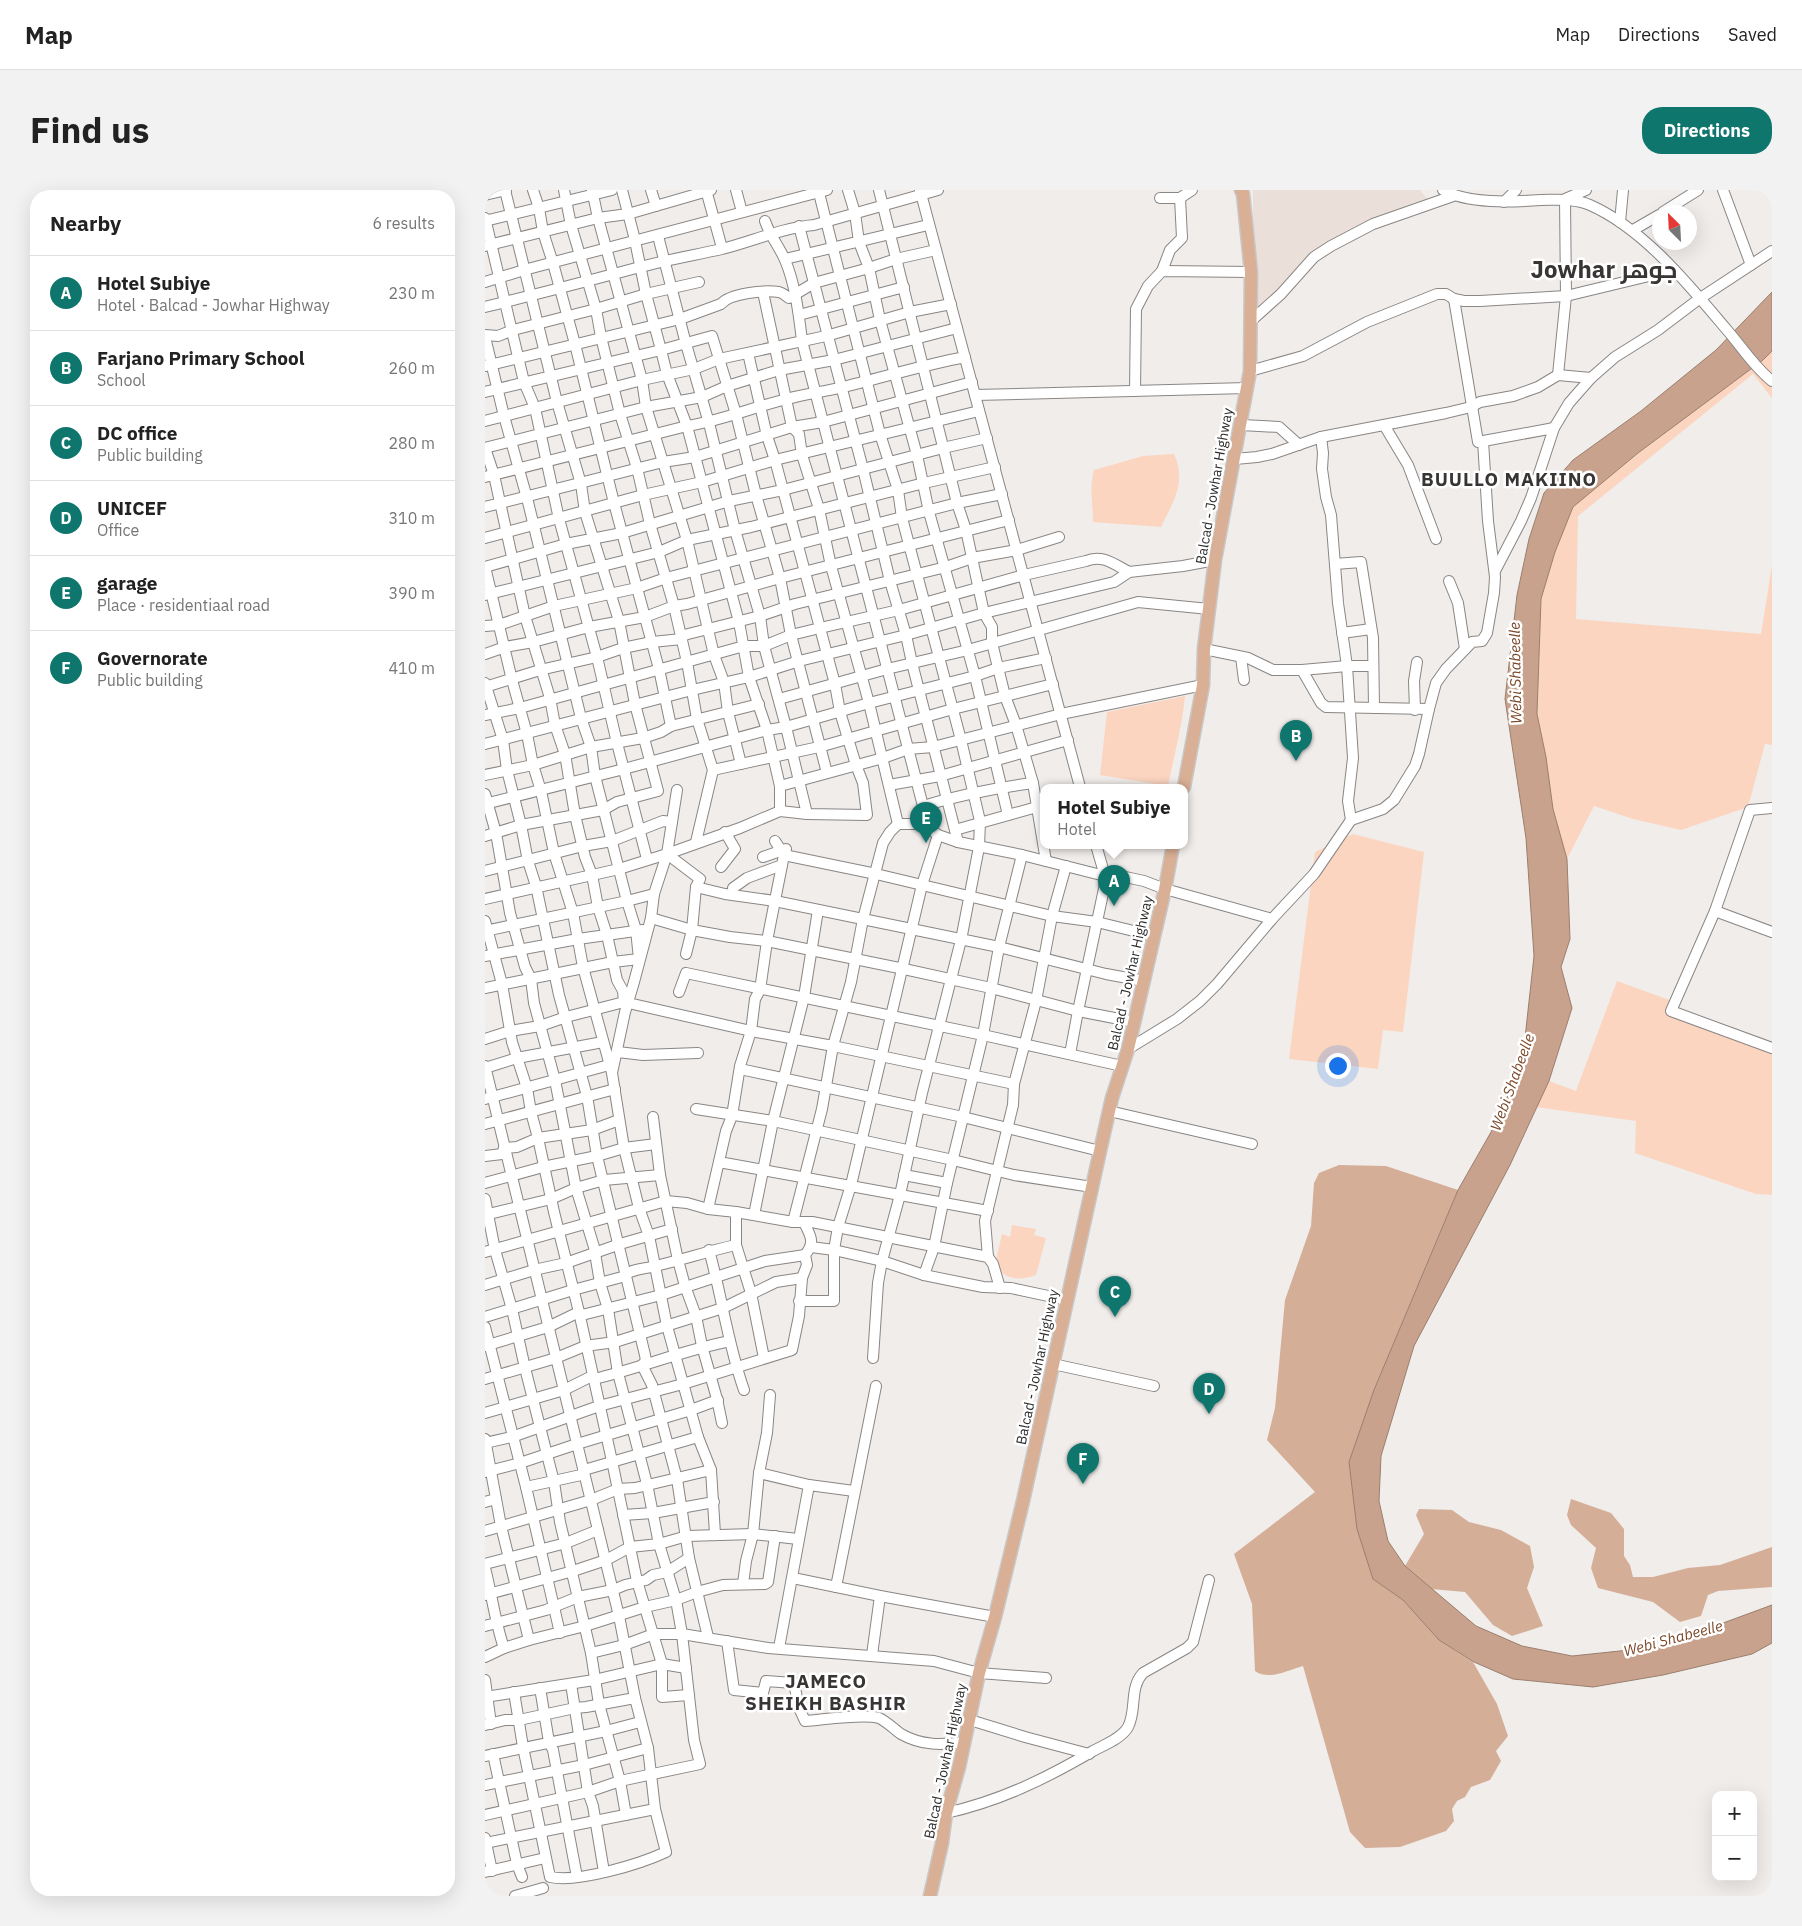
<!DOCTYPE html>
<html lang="en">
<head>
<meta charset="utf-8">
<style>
	body { margin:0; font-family:"IBM Plex Sans",Cairo,sans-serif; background:#f2f2f2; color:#222 }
	.controls { position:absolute; right:15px; bottom:15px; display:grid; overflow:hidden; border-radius:10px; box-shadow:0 5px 20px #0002 }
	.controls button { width:45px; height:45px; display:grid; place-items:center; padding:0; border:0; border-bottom:1px solid #e0e0e0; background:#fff; color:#222; font:25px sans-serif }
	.compass { position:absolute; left:1167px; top:15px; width:45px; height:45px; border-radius:50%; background:#fff; box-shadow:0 5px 20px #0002; rotate:336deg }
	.you { position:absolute; left:852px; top:875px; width:18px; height:18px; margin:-12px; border:4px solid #fff; border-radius:50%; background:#1a73e8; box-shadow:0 0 0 8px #1a73e833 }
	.badge { display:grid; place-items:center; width:32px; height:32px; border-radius:50%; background:#0f766e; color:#fff; font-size:16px; font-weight:700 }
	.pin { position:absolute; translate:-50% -41px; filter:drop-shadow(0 1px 2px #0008) }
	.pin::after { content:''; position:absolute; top:26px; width:18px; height:15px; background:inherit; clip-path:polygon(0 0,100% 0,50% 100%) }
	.popup { position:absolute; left:555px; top:594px; width:148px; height:65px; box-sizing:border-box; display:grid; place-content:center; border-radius:10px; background:#fff; filter:drop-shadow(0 1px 4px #0005); font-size:16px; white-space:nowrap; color:#767676 }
	.popup b { font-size:19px; color:#222 }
	.popup::after { content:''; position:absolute; left:50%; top:100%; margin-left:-10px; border:10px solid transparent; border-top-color:#fff }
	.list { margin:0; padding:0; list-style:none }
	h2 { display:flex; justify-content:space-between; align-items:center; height:65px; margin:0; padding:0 20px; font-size:21px }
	h2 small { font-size:16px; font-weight:400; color:#767676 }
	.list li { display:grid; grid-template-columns:32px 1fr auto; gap:15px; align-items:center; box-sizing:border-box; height:75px; padding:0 20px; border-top:1px solid #e0e0e0 }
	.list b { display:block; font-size:19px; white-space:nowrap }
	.list p { margin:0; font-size:16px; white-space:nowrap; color:#767676 }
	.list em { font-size:16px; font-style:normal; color:#767676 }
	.map { position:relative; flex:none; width:1287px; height:1706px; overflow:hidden; border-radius:20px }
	header { display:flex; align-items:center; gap:30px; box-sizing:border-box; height:70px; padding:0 25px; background:#fff; border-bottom:1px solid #e0e0e0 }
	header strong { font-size:24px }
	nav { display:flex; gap:28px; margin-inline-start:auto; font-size:18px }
	.intro { display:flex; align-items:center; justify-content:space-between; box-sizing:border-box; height:120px; padding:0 30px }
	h1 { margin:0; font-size:35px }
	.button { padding:12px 22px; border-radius:20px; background:#0f766e; color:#fff; font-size:18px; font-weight:700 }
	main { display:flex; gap:30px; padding:0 30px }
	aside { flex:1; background:#fff; border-radius:20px; box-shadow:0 5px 20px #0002 }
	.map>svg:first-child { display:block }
</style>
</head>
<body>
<header>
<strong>Map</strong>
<nav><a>Map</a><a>Directions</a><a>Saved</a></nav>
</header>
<div class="intro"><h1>Find us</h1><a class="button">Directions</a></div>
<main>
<aside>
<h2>Nearby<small>6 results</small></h2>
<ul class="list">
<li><span class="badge">A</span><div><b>Hotel Subiye</b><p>Hotel · Balcad - Jowhar Highway</p></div><em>230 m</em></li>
<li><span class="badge">B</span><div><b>Farjano Primary School</b><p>School</p></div><em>260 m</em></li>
<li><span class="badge">C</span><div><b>DC office</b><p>Public building</p></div><em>280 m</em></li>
<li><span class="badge">D</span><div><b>UNICEF</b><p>Office</p></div><em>310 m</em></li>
<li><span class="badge">E</span><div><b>garage</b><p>Place · residentiaal road</p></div><em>390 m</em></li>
<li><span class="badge">F</span><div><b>Governorate</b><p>Public building</p></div><em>410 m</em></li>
</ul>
</aside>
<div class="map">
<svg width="1287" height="1706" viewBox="0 0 1287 1706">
	<rect width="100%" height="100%" fill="#f1edeb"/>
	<!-- built -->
	<polygon fill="#ebe0d9" points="768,0 935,0 943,10 887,29 831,60 782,112 772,117 768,56"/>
	<!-- green -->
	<g fill="#fbd5c0">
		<polygon points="1287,161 1287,208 1268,184 1093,326 1091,429 1276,444 1287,375 1287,555 1280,554 1263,617 1196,640 1148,629 1109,616 1082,669 1068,619 1061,567 1052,524 1056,409 1070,362 1088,317 1153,263 1278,170"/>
		<path d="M689,264C702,292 688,312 676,337L608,332C608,313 604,298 609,280L658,266Z"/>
		<path d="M700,506C697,537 689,566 683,596L615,585L622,522Z"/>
		<polygon points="868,644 939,662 918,842 898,840 893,879 804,869 830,662"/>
		<polygon points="1132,791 1187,811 1182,823 1287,861 1287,1005 1271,1004 1150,963 1151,931 1051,917 1064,891 1091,901"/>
		<path d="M527,1035L551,1039L549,1045L561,1048L551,1085C535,1091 520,1090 510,1075L517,1044L525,1047Z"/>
	</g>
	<!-- forest -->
	<g fill="#d5ae98">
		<path d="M854,975L901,976L973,1000L889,1200L888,1389L918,1410L954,1450L988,1472L1012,1514L1023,1546L1011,1561L1016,1571L1005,1590L986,1597L980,1607L972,1611L967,1619L969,1631L961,1641L915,1657L880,1658L865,1642L818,1476C803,1480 784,1491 770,1481L767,1414L749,1364L830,1302L782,1250L790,1218L800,1110L826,1036L829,993L834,983Z"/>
		<polygon points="1086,1309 1126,1323 1139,1339 1139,1366 1145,1375 1148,1387 1168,1387 1203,1378 1235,1375 1287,1357 1287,1397 1233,1401 1223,1405 1216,1426 1195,1432 1168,1412 1113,1398 1106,1378 1111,1358 1086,1335 1082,1325"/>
		<polygon points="934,1319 967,1320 984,1332 1016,1340 1045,1356 1049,1377 1042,1398 1058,1436 1027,1446 1008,1435 980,1402 946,1399 920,1376 939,1344 931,1325"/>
	</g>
	<!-- water -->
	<polygon fill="#c8a28c" stroke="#9a7f6f" points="1287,102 1287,161 1278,170 1153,263 1088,317 1070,362 1056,409 1052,524 1061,567 1068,619 1082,669 1085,749 1076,777 1087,818 1064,891 1025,975 929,1156 896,1266 894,1311 903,1351 920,1376 991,1436 1037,1456 1087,1466 1173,1457 1287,1415 1287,1453 1267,1464 1178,1485 1108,1497 1028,1489 989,1472 954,1450 918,1410 888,1389 872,1339 864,1272 889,1200 973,1000 1018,921 1040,848 1049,766 1041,648 1020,509 1032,405 1044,349 1059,303 1088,270 1156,221 1231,160"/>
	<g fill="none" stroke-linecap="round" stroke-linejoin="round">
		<!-- minor casing -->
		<g stroke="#898684" stroke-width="12">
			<g id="minor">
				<polyline points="48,0 54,18 58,42 68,73 90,154 129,313 174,479 186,536"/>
				<polyline points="79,0 86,35 111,119 116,147 135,224 152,278 165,334 189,416 202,472 212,529 228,580 211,652"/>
				<polyline points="107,0 113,28 157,190 161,217 202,350 229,465 239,492 243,522 256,574"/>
				<polyline points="137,0 149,46 161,104 176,160 182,184 202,236 254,432 264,487 282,540 295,596 295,621"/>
				<polyline points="166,0 171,16"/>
				<polyline points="221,0 237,58"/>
				<polyline points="251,0 257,22"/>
				<polyline points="363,0 370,23 374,52 384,78 395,130 432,265 444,322 490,486 523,625"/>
				<polyline points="394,0 472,313 481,340 499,423 507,437 507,453 520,506 531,535 548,593 561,671"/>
				<polyline points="435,0 595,597"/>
				<path d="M958,0C983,14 1027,12 1056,10C1072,10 1089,8 1105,15C1159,39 1204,95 1242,140C1257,157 1269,177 1287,191"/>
				<polyline points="1238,0 1266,75"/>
				<polyline points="334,3 395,244 413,300 417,328 476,550 495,631 494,657 476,750 437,903 415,1005 397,1071 393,1093 388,1168"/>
				<polyline points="0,5 21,0"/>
				<polyline points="675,8 695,8"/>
				<polyline points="1019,12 1031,0"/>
				<polyline points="1178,22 1213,0"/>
				<polyline points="0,28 39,192 50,218 74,329 112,467 132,553 162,669"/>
				<polyline points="0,31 127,0"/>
				<path d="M280,31C285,46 294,56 300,70C310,93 314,125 317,151L438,616L439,634"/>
				<polyline points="1135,32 1138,0"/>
				<polyline points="314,36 378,279 405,391 421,445 427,473 473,652"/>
				<polyline points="1148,40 1174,25"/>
				<polyline points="173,46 201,154 224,233 250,340 275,426 279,456 301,537 322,624"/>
				<polyline points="0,56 113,28 143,24 226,0"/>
				<polyline points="300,69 443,35"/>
				<polyline points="677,81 685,60 697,48 695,8 707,0"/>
				<polyline points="0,92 39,80 342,0"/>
				<polyline points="278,102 307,237 314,244 317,265 334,319 346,376 384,513 413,634"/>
				<polyline points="969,109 993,252 1069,238"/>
				<path d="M0,117C52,104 103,91 155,77C182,70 210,65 237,59C268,51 297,38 329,35L453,0"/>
				<polyline points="314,125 419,97"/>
				<polyline points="767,130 796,104 829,67 846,56 888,34 968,6"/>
				<polyline points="0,145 13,146 28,140 111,119 161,104 214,92"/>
				<polyline points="0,147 19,226 42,308 96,528 106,557 110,586 142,711 151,740 154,769 128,772 0,798"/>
				<path d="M1,176L195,129L236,114C245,103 280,100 294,102C298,103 301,106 304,108L329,93L384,78L411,69L451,60"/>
				<polyline points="765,181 818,166 882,132 952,104 961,104 969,109 979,111 995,111 1081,106 1189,80"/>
				<polyline points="1073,185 1081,106 1080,9 1101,0"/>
				<polyline points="650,201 651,119 663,96 677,81 766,82"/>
				<polyline points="0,202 176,160 227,146 251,224 271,305 295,388 306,445 342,583"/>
				<polyline points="490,205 762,198"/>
				<polyline points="0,231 157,190 209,179 234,169 341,146 425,122 466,114"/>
				<polyline points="756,235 794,237 814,255"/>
				<polyline points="899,235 923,275 951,349"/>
				<polyline points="836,247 838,263 837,279 841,307 846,325 853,413 862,476 868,568 863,611 866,630"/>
				<polyline points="0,258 9,285 40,426 65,508 70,535 80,564 90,625 100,667 107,685 113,717 122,745 132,790 138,801 139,812"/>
				<polyline points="0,258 161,217 217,207 242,196 294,180 349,170 472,138"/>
				<polyline points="750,269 772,267 787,264 836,247 961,223 986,217 995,212 1028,206 1053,197 1073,185 1106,188"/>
				<path d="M0,287L202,236C236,231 268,217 302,209C319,204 337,202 354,198C396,188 438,175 480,167"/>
				<polyline points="0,317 178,272 210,267 307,237 338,232 487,192"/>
				<polyline points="0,348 158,305 217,292 290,270 494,221"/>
				<polyline points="850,374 876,372 888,448 889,518"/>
				<polyline points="0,377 27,490 42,544 48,575 56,601 69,663 88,723 98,777 127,883 139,958 154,1018 164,1046 182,1136 213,1247 226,1280 230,1344"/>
				<polyline points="0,377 81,354 137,343 244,311 298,300 458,258 502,248"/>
				<polyline points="1010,381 1036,331 1046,308 1069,238 1084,213 1106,188 1130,167 1173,140 1214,109 1287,61"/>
				<polyline points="964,391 973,413 980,459"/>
				<polyline points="0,405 174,362 202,350 266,337 439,293 510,277"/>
				<polyline points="0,436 14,435 69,416 152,398 181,388 472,313 517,304"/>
				<polyline points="857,443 886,439"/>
				<polyline points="719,459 763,468 788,480 817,480 836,513 841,517 944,519"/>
				<polyline points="0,464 20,457 48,452 104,437 160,427 189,416 202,414 295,388 524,330"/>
				<polyline points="756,467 759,490"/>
				<polyline points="817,480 862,476 887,476"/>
				<polyline points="0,493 18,550 22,580 36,635 43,671 51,696 74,805 102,906 112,966 160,1165 161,1171 157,1175 167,1195 192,1289 204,1368 223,1447"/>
				<polyline points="0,497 55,480 112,467 138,458 167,452 197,449 199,445 275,426 310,414 461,377 487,368 532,360 574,347"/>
				<polyline points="294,509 402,479 483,460 653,412 724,419"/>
				<polyline points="930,520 929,491 932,472"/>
				<path d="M0,525L35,518L259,456H279L306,445L335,438L414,420L539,385L601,371C617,364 629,374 644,382"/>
				<polyline points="0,554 207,500 264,487 314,471 421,445 499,423 629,392 644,382 698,376 730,370"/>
				<polyline points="228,580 334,557 468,519 568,494"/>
				<polyline points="0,585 48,575 106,557 158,548 176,542 186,536 274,514"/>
				<polyline points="404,595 455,586 583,550"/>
				<polyline points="295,596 398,568 423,559 448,557 576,524 718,495"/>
				<polyline points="0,604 11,643 25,723 40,777 46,789 49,813 70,890 91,998 109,1057 115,1093 123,1119 133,1183 162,1294 174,1354 191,1410 197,1444 209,1550 215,1574 135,1591 103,1602 0,1625"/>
				<polyline points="0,614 139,579 282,540 301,537 384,513 490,486 513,478 561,468"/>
				<path d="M438,616C474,605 510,598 548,593"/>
				<polyline points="1287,618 1265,620 1230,721 1186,821 1287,858"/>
				<polyline points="413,634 439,634 453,645 473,652 537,665 620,686 636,686 659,691 680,699 787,729"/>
				<polyline points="470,640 559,615"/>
				<polyline points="0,646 36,635 118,620 132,612 173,601 150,514 134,431 100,322 96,294 72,212 20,0"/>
				<polyline points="290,651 299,665 391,684 567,726 612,732 669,746"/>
				<polyline points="182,664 215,689 211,697 207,740 201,764"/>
				<polyline points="278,667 301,659"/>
				<polyline points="236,677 250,659 240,642"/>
				<polyline points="0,681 98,656 127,651 178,631 187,632"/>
				<polyline points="211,697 240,704 290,711 514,757 621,784 659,791"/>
				<polyline points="248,698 262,688 297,675"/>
				<polyline points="0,709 134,679 182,664 255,638 295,621 322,624 382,625 378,593 371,575 355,522 350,494 290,270 282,246 263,163"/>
				<polyline points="1230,721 1287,742"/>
				<polyline points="166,728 207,740 245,747 282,751 419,779 506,798 593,821 650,832"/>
				<polyline points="0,731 17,794 27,852 42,898 46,922 53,948 69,1022 94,1122 127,1271 152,1391 177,1474 177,1507 204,1505"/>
				<polyline points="0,741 142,711 169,704"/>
				<polyline points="0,766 93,749 157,740"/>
				<polyline points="194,802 201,783 498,845 637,876"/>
				<polyline points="0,849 25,841 55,836 81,827 139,812 266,841 348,856 529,894"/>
				<polyline points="643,859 692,829 715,811 732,794 787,729 829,684 866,630 898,619 909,610 930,576 934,564 944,519 951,493 961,479 987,452 997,451 1002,443 1009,403 1010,387 1003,331 998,251"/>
				<polyline points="133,862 158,865 213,863"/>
				<polyline points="585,864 593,821 620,694 620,686 611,655"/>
				<path d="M0,876L134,1426L150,1508L163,1558L170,1619L181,1662C155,1674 93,1693 65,1687L38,1557L29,1502"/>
				<polyline points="0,878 32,868 118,852"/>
				<polyline points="255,879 478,927 615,961"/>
				<polyline points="127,883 140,822 149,792 166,728 169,704 182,664 192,600"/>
				<polyline points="0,909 124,875"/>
				<polyline points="211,919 288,931 468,970 529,985 607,997"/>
				<polyline points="624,921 767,954"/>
				<polyline points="168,927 175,985 193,1070 200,1096 211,1126 217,1156 232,1209 237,1233"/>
				<polyline points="0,934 130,899"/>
				<polyline points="0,966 17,964 19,958 32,957 53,948 107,940 134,930"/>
				<polyline points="234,972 503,1021"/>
				<polyline points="419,985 462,993"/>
				<polyline points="0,993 58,977 112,966 139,958 171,954"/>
				<polyline points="0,1009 10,1060 27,1119 40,1178 69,1292 75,1332 106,1463 114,1514 135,1591 141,1625"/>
				<polyline points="223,1019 241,941 247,926 255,876 266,841 270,809 275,800 282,751 299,665"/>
				<polyline points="251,1022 251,1055 266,1103 279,1168"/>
				<polyline points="0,1025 66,1009 91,998 119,990 175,985"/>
				<polyline points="269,1025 288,931 319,807 333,720"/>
				<polyline points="308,1032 337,919 348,856 366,792 378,729 398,653 405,642 413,634"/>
				<polyline points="326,1057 349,1060 397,1071 439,1085 498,1097 526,1098 582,1110"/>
				<path d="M224,1060C237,1107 243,1155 259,1200"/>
				<polyline points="0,1062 181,1011 202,1013 223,1019 251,1022 308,1032 327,1032 503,1067 508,1074 515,1098"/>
				<polyline points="503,1067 500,1031 528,915 529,894 551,811 567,726 581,676"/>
				<polyline points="439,1085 449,1057 462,993 498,845 514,757 537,665"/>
				<polyline points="0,1095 49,1080 81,1073 135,1054 187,1039"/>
				<polyline points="314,1111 349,1111 349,1060 353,1037 366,995 437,695 453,645"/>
				<path d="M0,1127L88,1100L137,1087C145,1079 160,1079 170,1076C197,1070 223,1061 251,1055"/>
				<polyline points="0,1137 41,1297 75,1443"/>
				<polyline points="0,1156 63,1137 94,1122 97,1125 176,1105 280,1071 320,1065"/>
				<polyline points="568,1174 669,1196"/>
				<polyline points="0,1189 71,1168 100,1156 130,1152 238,1118 291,1092 317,1088"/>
				<path d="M0,1223L79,1200L107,1186L109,1189C155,1178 199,1160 245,1151"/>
				<polyline points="0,1249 16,1336 44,1450"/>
				<path d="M0,1253L27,1247L114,1216L198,1194L307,1160L314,1126L317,1088L322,1075L320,1065C331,1051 325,1046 319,1032"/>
				<polyline points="0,1282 35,1273 92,1254 206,1220 233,1210"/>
				<polyline points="274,1283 324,1295"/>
				<polyline points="41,1297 96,1285 99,1280 213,1247"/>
				<polyline points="0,1312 11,1309"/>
				<polyline points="138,1325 168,1323 229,1312"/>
				<polyline points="0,1341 106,1310 133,1299 150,1298 226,1280"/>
				<polyline points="0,1374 81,1353 113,1340"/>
				<path d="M0,1378C7,1405 10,1432 19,1458"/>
				<polyline points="308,1388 395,1406 510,1427"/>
				<polyline points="258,1394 261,1371 268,1344 274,1283 282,1243 285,1205"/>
				<polyline points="351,1397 391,1196"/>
				<polyline points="0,1405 88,1381 121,1370 145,1357 174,1354 202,1346 268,1344 313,1349"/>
				<polyline points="0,1436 61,1420 93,1407 128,1400 140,1395 161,1390 168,1385 182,1382 204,1368"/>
				<path d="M242,1451L249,1500L278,1503L281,1491L309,1493L314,1518L320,1531C337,1530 379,1523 394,1528C401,1531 409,1539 416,1544C437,1556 457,1555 480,1552"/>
				<polyline points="294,1458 324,1295 369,1301"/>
				<polyline points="106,1463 139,1455 169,1444 197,1444 283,1458 449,1471 494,1483 561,1488"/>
				<polyline points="387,1465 395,1406"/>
				<polyline points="0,1467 19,1458 44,1450 100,1436 160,1417 191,1410 212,1402 238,1395 280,1394 283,1392 290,1346"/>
				<polyline points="0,1490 6,1534"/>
				<polyline points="86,1494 103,1602 108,1616 119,1682"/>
				<polyline points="55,1498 64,1552 68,1560 92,1687"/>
				<polyline points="0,1507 109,1490 177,1474 201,1478"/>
				<polyline points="485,1530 540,1547 604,1564"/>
				<polyline points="0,1535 20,1530 34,1530 90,1518 101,1517 150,1508"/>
				<polyline points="8,1564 32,1674 37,1687"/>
				<polyline points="0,1566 121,1541 155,1532"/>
				<polyline points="0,1595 99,1575 163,1558"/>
				<path d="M461,1623C515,1611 560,1589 608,1561C619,1555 637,1548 643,1537C652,1520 644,1498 658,1483L702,1458L708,1452L724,1390"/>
				<polyline points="0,1648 7,1681"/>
				<polyline points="0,1653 170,1619"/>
				<polyline points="0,1682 60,1668"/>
				<polyline points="30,1706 58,1698"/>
			</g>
		</g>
		<!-- major casing -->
		<g stroke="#c8c8c8" stroke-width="15">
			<g id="major">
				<polyline points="699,597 718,495 719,459 730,370 765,181 766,82 758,4 756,0"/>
				<polyline points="445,1706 457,1653 461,1623 474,1577 494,1483 510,1427 538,1311 615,961 627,908 643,859 680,699 688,655"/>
			</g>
		</g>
		<!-- minor -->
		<use href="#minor" stroke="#fff" stroke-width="10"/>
		<!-- major -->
		<use href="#major" stroke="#d9af95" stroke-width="12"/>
	</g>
	<g text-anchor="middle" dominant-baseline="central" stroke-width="5" stroke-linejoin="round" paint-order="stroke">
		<!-- street labels -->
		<g font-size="14" fill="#2d2c2b" stroke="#fff">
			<text transform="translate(729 296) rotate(-80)">Balcad - Jowhar Highway</text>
			<text transform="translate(645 783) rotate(-77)">Balcad - Jowhar Highway</text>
			<text transform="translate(552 1177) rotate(-78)">Balcad - Jowhar Highway</text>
			<text transform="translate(460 1571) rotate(-78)">Balcad - Jowhar Highway</text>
		</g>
		<!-- water labels -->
		<g font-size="15" font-style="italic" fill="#7a4727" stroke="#fff">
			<text transform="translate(1030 483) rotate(-91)">Webi Shabeelle</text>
			<text transform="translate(1027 892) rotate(-70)">Webi Shabeelle</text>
			<text transform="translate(1188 1448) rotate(-15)">Webi Shabeelle</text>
		</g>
		<!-- district labels -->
		<g font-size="19" font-weight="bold" letter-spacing="1" fill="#383534" stroke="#fff">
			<text x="1024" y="289">BUULLO MAKIINO</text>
			<text x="341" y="1491">JAMECO<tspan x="341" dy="22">SHEIKH BASHIR</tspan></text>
		</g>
		<!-- town labels -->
		<g font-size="24" font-weight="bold" fill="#383534" stroke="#fff">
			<text x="1119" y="79">Jowhar جوهر</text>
		</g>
	</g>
</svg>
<div class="controls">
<button>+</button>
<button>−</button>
</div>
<svg class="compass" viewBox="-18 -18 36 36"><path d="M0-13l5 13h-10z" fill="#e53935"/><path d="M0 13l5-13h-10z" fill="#767676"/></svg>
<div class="you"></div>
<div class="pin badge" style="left:629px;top:716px">A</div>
<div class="popup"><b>Hotel Subiye</b>Hotel</div>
<div class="pin badge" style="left:811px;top:571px">B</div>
<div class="pin badge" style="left:630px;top:1127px">C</div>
<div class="pin badge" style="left:724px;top:1224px">D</div>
<div class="pin badge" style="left:441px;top:653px">E</div>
<div class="pin badge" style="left:598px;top:1294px">F</div>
</div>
</main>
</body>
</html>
